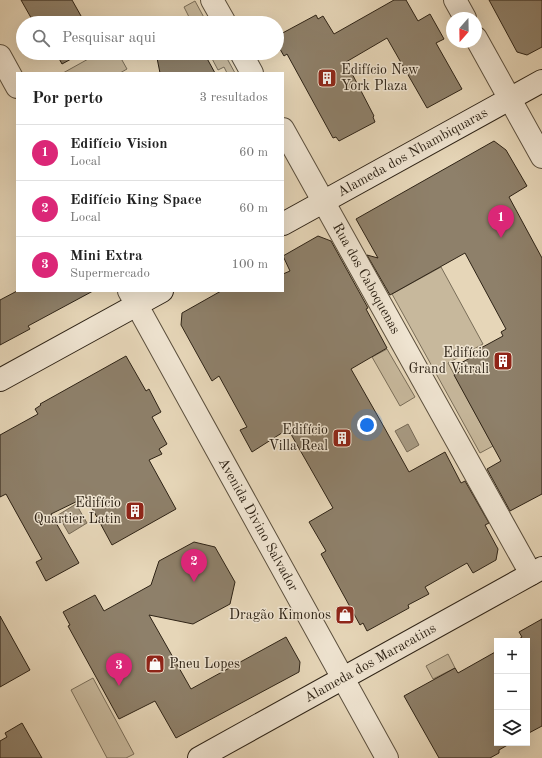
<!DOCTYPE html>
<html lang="pt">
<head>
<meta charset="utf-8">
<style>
	body { margin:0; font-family:"Old Standard TT",serif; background:#f2f2f2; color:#222 }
	.controls { position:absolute; right:12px; bottom:12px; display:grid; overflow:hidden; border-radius:0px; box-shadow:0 4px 16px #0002 }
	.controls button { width:36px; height:36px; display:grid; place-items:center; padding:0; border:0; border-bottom:1px solid #e0e0e0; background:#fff; color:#222; font:20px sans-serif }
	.compass { position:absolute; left:446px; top:12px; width:36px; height:36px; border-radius:50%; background:#fff; box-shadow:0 4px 16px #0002; rotate:200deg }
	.you { position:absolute; left:367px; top:425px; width:14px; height:14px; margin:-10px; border:3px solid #fff; border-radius:50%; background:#1a73e8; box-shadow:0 0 0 6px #1a73e833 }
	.badge { display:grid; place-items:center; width:26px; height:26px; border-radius:50%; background:#db2777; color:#fff; font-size:13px; font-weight:700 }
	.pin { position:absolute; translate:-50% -33px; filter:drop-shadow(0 1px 2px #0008) }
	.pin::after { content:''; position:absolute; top:21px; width:14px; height:12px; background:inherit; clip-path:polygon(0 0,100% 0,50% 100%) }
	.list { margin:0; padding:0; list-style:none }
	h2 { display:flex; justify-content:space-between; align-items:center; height:52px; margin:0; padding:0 16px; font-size:17px }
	h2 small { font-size:13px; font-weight:400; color:#767676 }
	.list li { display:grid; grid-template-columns:26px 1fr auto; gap:12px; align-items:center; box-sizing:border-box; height:56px; padding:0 16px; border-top:1px solid #e0e0e0 }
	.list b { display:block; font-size:15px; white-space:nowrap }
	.list p { margin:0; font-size:13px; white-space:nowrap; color:#767676 }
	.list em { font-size:13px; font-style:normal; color:#767676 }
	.icon { flex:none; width:22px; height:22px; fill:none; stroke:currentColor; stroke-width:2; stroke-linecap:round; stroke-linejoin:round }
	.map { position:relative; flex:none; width:542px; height:758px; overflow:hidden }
	.search { position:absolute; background:#fff; box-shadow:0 4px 16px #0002; left:16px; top:16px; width:268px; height:44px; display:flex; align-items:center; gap:10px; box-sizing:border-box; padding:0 14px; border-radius:22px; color:#767676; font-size:15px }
	.panel { position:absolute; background:#fff; box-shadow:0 4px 16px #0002; left:16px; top:72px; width:268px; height:220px; border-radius:0px }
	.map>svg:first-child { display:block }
</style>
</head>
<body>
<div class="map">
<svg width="542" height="758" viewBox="0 0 542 758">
	<rect width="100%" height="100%" fill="#e6d6b8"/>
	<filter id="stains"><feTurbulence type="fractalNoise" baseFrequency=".005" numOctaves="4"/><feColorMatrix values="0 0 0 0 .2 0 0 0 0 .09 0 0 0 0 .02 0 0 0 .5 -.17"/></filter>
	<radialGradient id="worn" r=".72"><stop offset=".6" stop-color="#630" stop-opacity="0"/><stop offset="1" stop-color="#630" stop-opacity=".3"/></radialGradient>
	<!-- green -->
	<g fill="#c7b89c" stroke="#7a6e59">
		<polygon points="195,1 207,23 192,23 184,7"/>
		<polygon points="99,53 118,53 127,69 120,73 63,73"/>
		<polygon points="209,53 224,53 235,73 227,73 224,67 218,70"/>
		<polygon points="441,267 483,344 448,363 493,446 480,453 392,294"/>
		<polygon points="387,349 415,397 400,406 372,357"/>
		<polygon points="448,654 455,668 433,679 426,666"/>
		<polygon points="93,678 134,754 126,758 107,758 71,690"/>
	</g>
	<!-- water -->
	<g fill="#a79981" stroke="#776a56">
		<polygon points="408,424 419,445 407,452 395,431"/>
		<polygon points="76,504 87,523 69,534 58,515"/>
	</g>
	<!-- building -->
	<g fill="#8e806a" stroke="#2e2316">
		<polygon points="21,0 72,0 85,23 34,23"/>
		<polygon points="394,0 406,0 418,21 430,14 444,39 436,43 462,89 427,108 387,38 346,62 374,116 373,117 375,122 339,141 336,137 333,138 287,54 284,56 277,44 277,36 316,15 318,19 323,16 334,34"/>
		<polygon points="489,0 542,0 542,47 527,55 517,52"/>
		<polygon points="56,53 82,53 62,64"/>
		<polygon points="156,53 204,53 215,73 160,73"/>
		<polygon points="494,141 506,150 527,186 509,197 542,258 542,494 510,511 487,469 501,461 454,375 461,371 457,365 470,358 468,355 503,336 501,332 506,329 465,253 390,295 367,255 378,258 356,219"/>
		<polygon points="318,236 331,241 368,308 366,309 387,348 351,369 384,427 409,472 445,452 461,483 465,481 489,523 485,525 498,549 496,560 473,573 467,563 425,587 429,594 408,605 409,608 367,631 363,623 360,625 321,554 326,551 309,522 333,508 288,429 252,452 240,430 247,427 219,376 212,381 181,325 182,313 221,291 283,291 283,274 290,271 283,256"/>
		<polygon points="17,291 93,291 28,326 30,329 0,345 0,300"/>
		<polygon points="126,356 146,391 149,389 161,412 152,417 167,444 159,449 162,454 149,460 176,509 112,545 86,497 51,514 79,563 46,581 36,562 42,559 6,494 0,497 0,435 38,414 35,409 41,405 40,404"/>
		<polygon points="194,542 215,547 235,582 230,604 193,624 149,615 191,689 286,637 300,662 299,672 176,738 155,701 119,719 68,626 70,625 63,612 95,595 104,611 151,585 159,561"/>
		<polygon points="0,616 30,670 0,687"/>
		<polygon points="542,619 542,726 527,734 527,641 516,641 522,637 519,632"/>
		<polygon points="497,651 497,743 511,743 499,750 499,753 490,758 439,758 404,696 455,668 458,673"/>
		<polygon points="22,723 42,758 0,758 0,741 7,737 5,733"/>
	</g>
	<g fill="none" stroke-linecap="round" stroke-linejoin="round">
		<!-- street casing -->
		<g stroke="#5c503e" stroke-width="24">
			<g id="street">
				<polyline points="212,0 225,23"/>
				<polyline points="455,0 465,18"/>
				<polyline points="476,38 542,157"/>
				<polyline points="241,53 252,73"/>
				<polyline points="0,56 17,87"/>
				<path id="s1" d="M283,129L531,574"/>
				<path id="s2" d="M129,291L387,758"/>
			</g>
		</g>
		<!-- secondary casing -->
		<g stroke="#2e2316" stroke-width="24">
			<g id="secondary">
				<path id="s3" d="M283,224L542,81"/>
				<polyline points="0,380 162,291"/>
				<path id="s4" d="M199,758L542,568"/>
			</g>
		</g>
		<!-- street -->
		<use href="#street" stroke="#efe4d1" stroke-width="22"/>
		<!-- secondary -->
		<use href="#secondary" stroke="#efe4d1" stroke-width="22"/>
	</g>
	<!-- icons -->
	<defs>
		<g id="building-square" transform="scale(1)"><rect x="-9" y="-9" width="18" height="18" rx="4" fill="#8f2418" stroke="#efe4d1"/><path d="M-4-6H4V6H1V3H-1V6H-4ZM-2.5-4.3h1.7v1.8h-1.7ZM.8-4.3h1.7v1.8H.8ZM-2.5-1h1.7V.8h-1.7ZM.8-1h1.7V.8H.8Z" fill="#fff"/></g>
		<g id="shop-square" transform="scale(1)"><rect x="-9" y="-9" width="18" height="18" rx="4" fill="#8f2418" stroke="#efe4d1"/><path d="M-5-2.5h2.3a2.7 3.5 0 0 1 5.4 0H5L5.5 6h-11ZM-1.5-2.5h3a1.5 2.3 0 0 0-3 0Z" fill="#fff"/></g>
	</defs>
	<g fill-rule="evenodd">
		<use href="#building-square" x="327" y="78"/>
		<use href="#building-square" x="503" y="361"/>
		<use href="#building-square" x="342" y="438"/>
		<use href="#building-square" x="135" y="511"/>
		<use href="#shop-square" x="345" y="615"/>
		<use href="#shop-square" x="155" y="664"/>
	</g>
	<g text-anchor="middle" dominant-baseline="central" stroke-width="3" stroke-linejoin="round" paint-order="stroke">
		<!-- poi labels -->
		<g font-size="14" fill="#2e2316" stroke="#efe4d1" text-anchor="end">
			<text x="341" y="70" text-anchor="start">Edifício New<tspan x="341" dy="16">York Plaza</tspan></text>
			<text x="489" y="353">Edifício<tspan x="489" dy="16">Grand Vitrali</tspan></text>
			<text x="328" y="430">Edifício<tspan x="328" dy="16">Villa Real</tspan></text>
			<text x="121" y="503">Edifício<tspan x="121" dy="16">Quartier Latin</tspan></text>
			<text x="331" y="615">Dragão Kimonos</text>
			<text x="169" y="664" text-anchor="start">Pneu Lopes</text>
		</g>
		<!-- street labels -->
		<g font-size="14" fill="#2e2316" stroke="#efe4d1">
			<text stroke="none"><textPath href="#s3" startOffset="148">Alameda dos Nhambiquaras</textPath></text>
			<text stroke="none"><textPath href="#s1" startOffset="171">Rua dos Caboquenas</textPath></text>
			<text stroke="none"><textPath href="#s2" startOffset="267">Avenida Divino Salvador</textPath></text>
			<text stroke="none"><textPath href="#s4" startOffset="196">Alameda dos Maracatins</textPath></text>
		</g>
	</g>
	<rect width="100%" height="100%" filter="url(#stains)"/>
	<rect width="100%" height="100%" fill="url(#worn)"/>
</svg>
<div class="controls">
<button>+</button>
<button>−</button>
<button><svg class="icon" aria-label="layers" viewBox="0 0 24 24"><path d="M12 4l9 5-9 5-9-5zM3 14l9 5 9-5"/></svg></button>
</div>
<svg class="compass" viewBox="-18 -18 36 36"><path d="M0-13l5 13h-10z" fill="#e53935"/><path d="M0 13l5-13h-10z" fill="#767676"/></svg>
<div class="you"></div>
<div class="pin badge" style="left:501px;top:238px">1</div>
<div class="pin badge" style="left:194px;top:582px">2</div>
<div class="pin badge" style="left:119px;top:686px">3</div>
<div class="search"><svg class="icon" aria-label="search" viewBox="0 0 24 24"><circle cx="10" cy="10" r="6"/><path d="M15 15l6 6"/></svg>Pesquisar aqui</div>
<section class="panel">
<h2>Por perto<small>3 resultados</small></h2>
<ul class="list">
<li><span class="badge">1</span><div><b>Edifício Vision</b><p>Local</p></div><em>60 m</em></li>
<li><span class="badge">2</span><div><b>Edifício King Space</b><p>Local</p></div><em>60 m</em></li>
<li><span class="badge">3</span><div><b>Mini Extra</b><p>Supermercado</p></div><em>100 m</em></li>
</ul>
</section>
</div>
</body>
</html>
